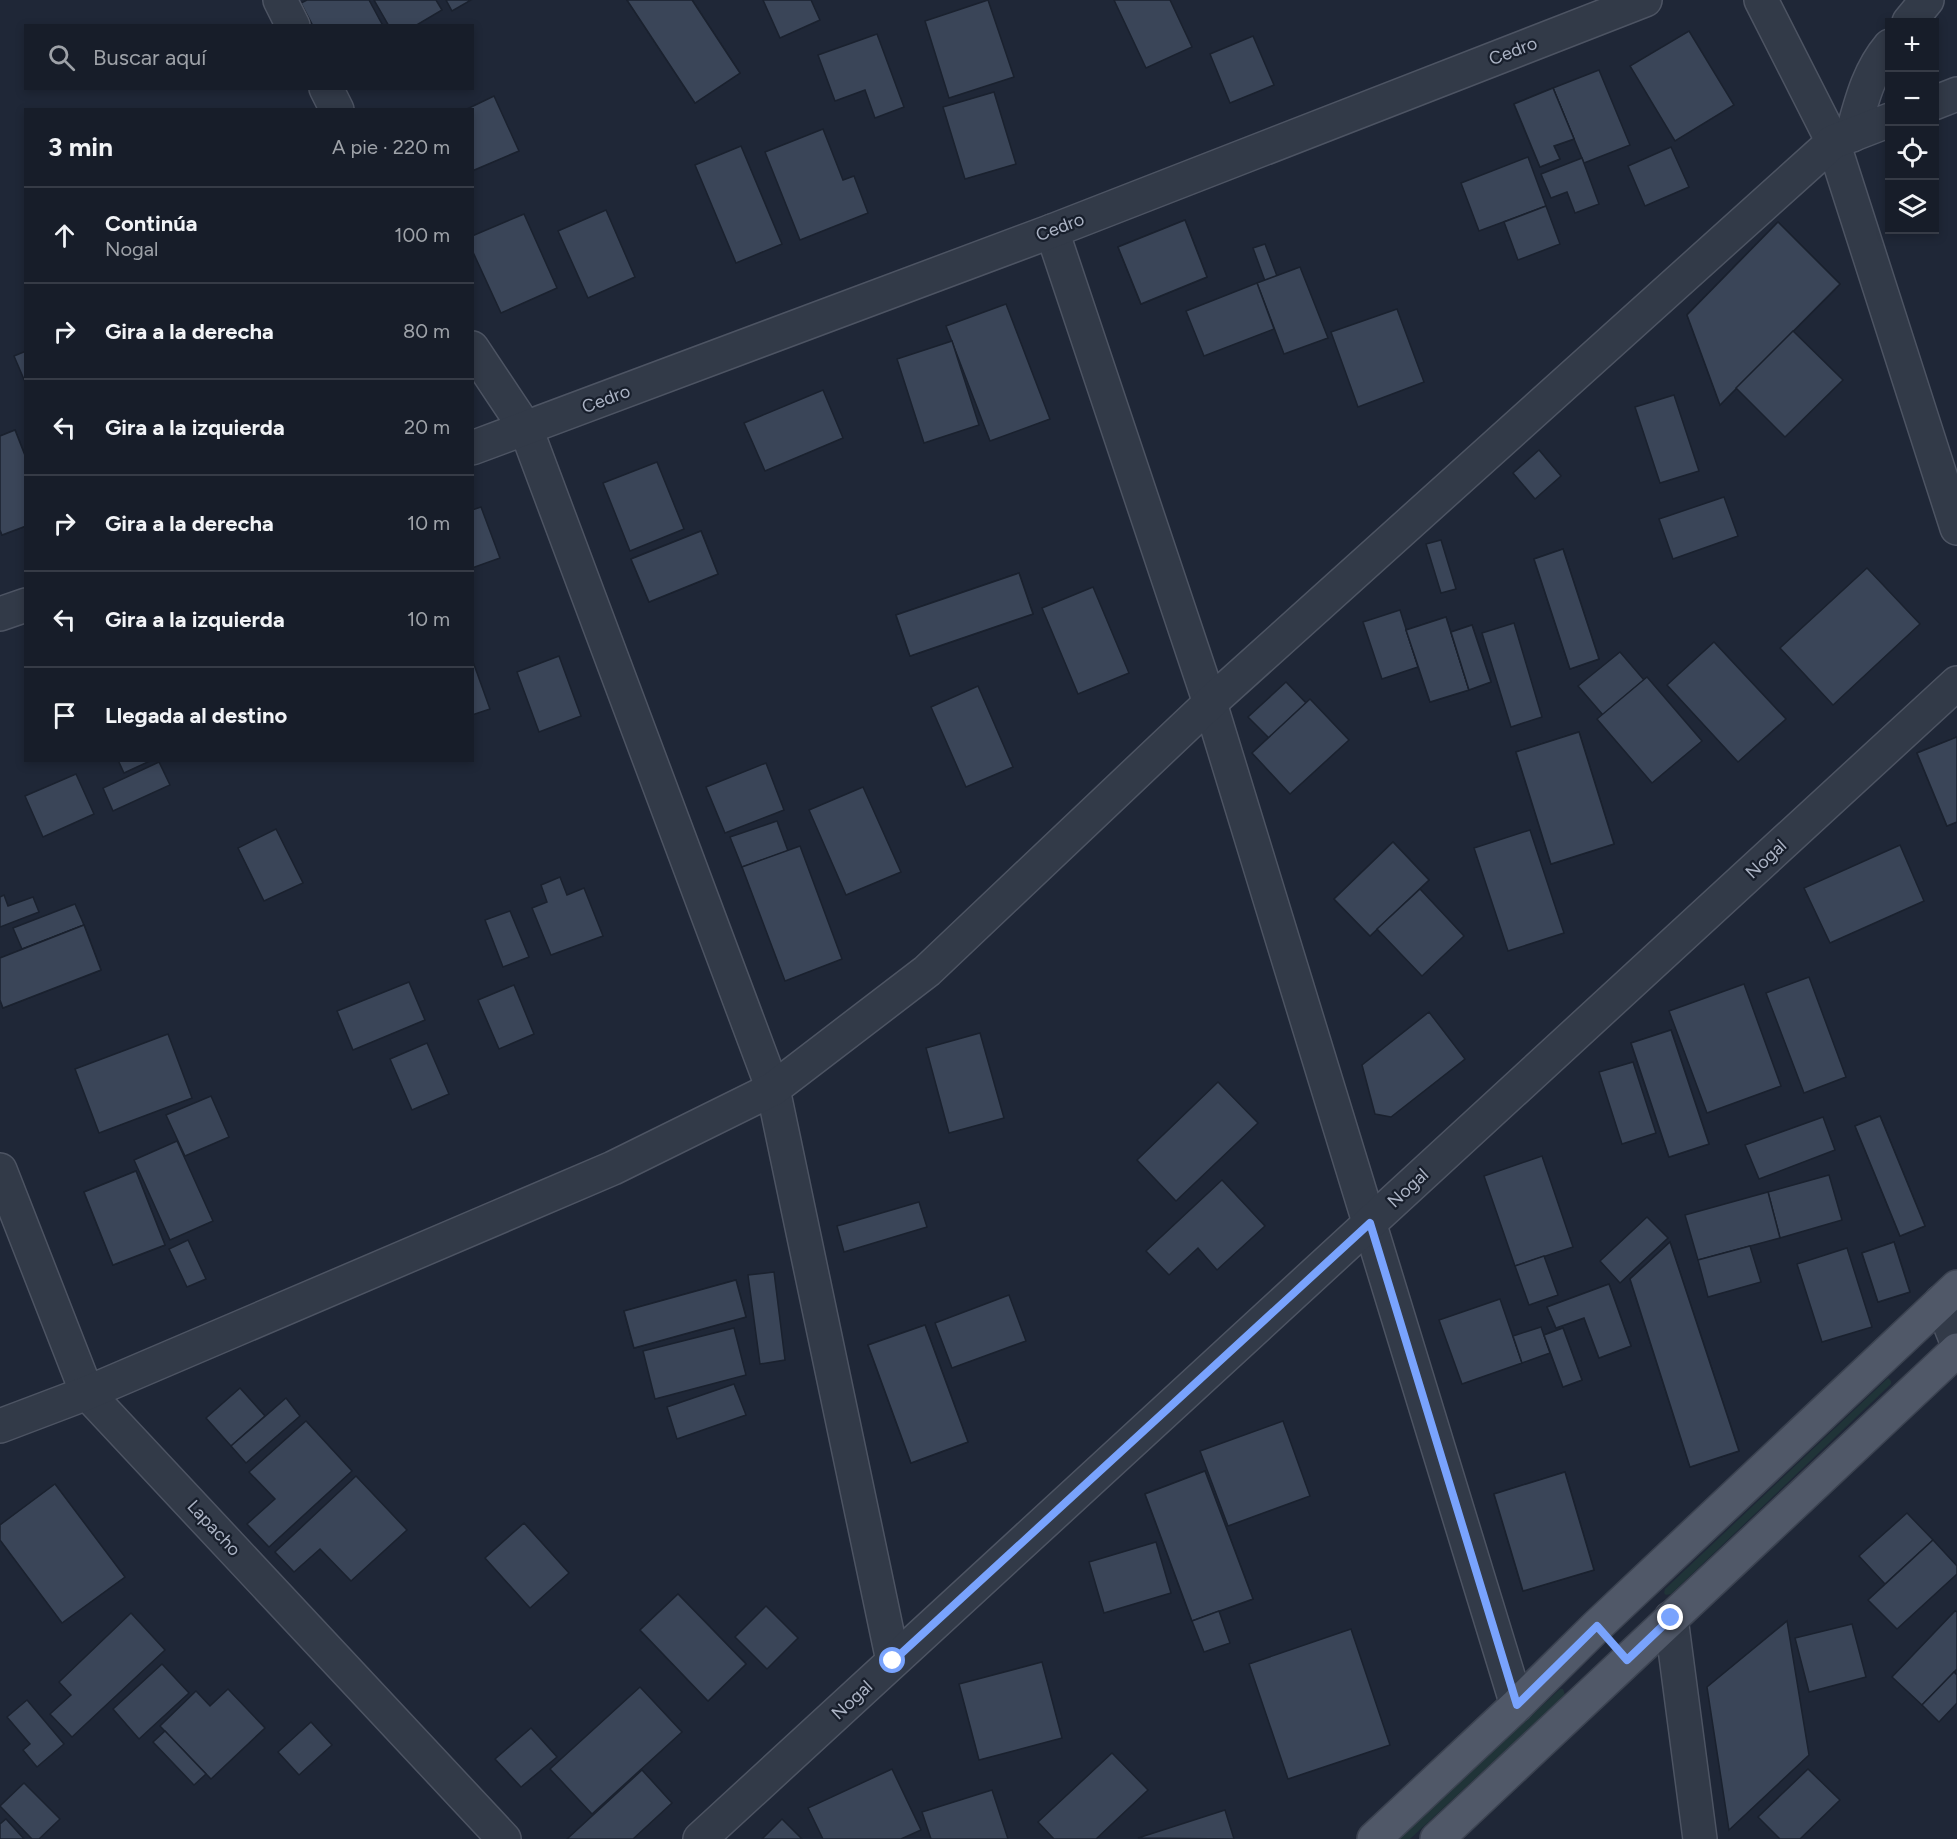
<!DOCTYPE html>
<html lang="es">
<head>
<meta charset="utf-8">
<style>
	body { margin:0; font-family:Figtree,sans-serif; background:#202631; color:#f1f3f6 }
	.controls { position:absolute; right:18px; top:18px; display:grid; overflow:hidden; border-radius:0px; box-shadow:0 3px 9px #0003 }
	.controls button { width:54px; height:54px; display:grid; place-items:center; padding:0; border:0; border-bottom:2px solid #363b46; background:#171d29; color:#f1f3f6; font:30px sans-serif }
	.stop { position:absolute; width:18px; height:18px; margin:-14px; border:4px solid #79a3fd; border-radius:50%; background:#fff }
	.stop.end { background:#79a3fd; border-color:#fff; box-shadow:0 2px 6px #0008 }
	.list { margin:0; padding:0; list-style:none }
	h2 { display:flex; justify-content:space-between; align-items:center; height:78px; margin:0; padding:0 24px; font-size:26px }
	h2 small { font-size:20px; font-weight:400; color:#9ea2a8 }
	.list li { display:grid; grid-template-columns:39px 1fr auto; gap:18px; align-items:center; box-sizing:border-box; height:96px; padding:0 24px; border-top:2px solid #363b46 }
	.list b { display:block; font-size:22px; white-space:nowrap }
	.list p { margin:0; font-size:20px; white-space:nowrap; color:#9ea2a8 }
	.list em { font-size:20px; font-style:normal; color:#9ea2a8 }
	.icon { flex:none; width:33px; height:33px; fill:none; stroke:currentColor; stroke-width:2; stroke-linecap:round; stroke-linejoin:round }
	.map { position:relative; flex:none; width:1957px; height:1839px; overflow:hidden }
	.search { position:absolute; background:#171d29; box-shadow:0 3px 9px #0003; left:24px; top:24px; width:450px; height:66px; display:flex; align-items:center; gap:15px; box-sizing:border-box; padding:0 21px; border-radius:0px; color:#9ea2a8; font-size:22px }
	.panel { position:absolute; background:#171d29; box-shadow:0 3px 9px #0003; left:24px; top:108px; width:450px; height:654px; border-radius:0px }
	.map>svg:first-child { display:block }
</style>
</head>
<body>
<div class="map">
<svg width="1957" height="1839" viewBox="0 0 1957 1839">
	<rect width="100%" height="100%" fill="#1f2737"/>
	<!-- green -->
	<g fill="#203438">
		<polygon points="1888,1378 1891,1381 1891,1384 1671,1594 1666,1595 1664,1593 1665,1589"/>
		<polygon points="1560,1689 1563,1689 1565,1695 1410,1839 1399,1839"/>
	</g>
	<!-- building -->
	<g fill="#3a4558" stroke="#1a212e" stroke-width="1.5">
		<polygon points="307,0 369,0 383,26 313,26 301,3"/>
		<polygon points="374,0 436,0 442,10 415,26 389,26"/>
		<polygon points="446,0 471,0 452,11"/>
		<polygon points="627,0 692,0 740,73 695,103"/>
		<polygon points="627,0 692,0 740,73 695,103"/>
		<polygon points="763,0 811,0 820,20 780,38"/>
		<polygon points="988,0 1014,77 949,98 925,21"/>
		<polygon points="1114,0 1170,0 1192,47 1146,68"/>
		<polygon points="1689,31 1734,105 1675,141 1630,66"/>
		<polygon points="877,34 904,107 875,118 865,90 835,101 818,55"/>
		<polygon points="1253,36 1274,85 1230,103 1210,54"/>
		<polygon points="1599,70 1630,145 1584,163 1553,88"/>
		<polygon points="1553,88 1574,139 1554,146 1560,159 1540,167 1514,104"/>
		<polygon points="1553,88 1574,139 1554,146 1560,159 1540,167 1514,104"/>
		<polygon points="994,92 1016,164 965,179 943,107"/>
		<polygon points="494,96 519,151 472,171 472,110 465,110"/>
		<polygon points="823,129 843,180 854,176 868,213 800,240 765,152"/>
		<polygon points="741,146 782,244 736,263 695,165"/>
		<polygon points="1671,147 1689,187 1645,206 1628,166"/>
		<polygon points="1528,157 1546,206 1479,231 1461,183"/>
		<polygon points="1582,158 1599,204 1575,213 1567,192 1551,198 1541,174"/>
		<polygon points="1546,206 1560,244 1518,260 1504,222"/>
		<polygon points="606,210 635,277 588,298 558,231"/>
		<polygon points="524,214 557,288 501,313 472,250 472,236"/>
		<polygon points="1185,220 1207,277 1141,304 1118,247"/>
		<polygon points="1185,220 1207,277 1141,304 1118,247"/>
		<polygon points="1778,222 1840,284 1720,405 1687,315"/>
		<polygon points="1778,222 1840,284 1720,405 1687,315"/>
		<polygon points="1265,244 1277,276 1265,281 1253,248"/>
		<polygon points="1300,267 1328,338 1284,354 1257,283"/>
		<polygon points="1257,283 1274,329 1204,356 1186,311"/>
		<polygon points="1006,304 1050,419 990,441 946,326"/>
		<polygon points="1397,309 1424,382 1358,407 1331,332"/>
		<polygon points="1793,331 1843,380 1785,437 1736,388"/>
		<polygon points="952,341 979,425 924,443 897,359"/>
		<polygon points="26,351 26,384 14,356"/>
		<polygon points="823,390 843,438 765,471 744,423"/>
		<polygon points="1674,395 1699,471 1660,483 1635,407"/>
		<polygon points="15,430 26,458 26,526 2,535 0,530 0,436"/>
		<polygon points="15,430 26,458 26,526 2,535 0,530 0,436"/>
		<polygon points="1539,450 1561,476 1535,499 1513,473"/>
		<polygon points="657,462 684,529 630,551 603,483"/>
		<polygon points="1724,497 1738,536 1673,559 1659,519"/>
		<polygon points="481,507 500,558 472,568 472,510"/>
		<polygon points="701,531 718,574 649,602 631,559"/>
		<polygon points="701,531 718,574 649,602 631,559"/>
		<polygon points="1441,540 1456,589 1441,593 1426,544"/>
		<polygon points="1563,549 1599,659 1570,669 1534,559"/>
		<polygon points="1563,549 1599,659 1570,669 1534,559"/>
		<polygon points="1867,568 1920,624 1833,705 1780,648"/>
		<polygon points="1019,573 1033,614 910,656 896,615"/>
		<polygon points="1019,573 1033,614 910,656 896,615"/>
		<polygon points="1093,587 1129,673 1078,694 1042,608"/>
		<polygon points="1400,610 1418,667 1382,679 1363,622"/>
		<polygon points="1446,617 1469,690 1430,702 1406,630"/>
		<polygon points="1446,617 1469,690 1430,702 1406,630"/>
		<polygon points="1514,623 1542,717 1511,727 1482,633"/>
		<polygon points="1472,625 1491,682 1469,690 1451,632"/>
		<polygon points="1472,625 1491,682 1469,690 1451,632"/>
		<polygon points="1714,642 1786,719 1738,762 1667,685"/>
		<polygon points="1620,652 1644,680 1603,715 1578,686"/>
		<polygon points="559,656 581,716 539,732 517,672"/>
		<polygon points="472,659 490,709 472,715"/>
		<polygon points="1647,677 1702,741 1652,783 1597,719"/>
		<polygon points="1286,682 1306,703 1269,738 1248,717"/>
		<polygon points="978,686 1013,767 966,787 931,707"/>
		<polygon points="1310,699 1349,740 1290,794 1252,753"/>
		<polygon points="1579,732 1614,844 1551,864 1516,752"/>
		<polygon points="1579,732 1614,844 1551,864 1516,752"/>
		<polygon points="1957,737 1957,822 1947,826 1917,753"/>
		<polygon points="1957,737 1957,822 1947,826 1917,753"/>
		<polygon points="118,760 152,760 124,773"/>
		<polygon points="159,762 170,785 113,811 103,788"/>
		<polygon points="766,763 784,810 725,833 706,787"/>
		<polygon points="76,774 94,814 43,837 25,796"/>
		<polygon points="863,787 901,872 846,895 809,810"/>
		<polygon points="777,821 788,851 742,867 730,837"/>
		<polygon points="276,829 303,883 264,901 238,848"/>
		<polygon points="1530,830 1564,933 1508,951 1474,848"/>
		<polygon points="1393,842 1429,880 1370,936 1334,899"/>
		<polygon points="1393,842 1429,880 1370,936 1334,899"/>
		<polygon points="1900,845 1924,901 1830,943 1804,888"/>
		<polygon points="800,846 842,959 785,981 742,867"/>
		<polygon points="560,877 567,895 584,888 603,936 551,955 532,908 547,902 541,885"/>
		<polygon points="1420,889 1464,936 1422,976 1377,929"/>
		<polygon points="4,895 8,906 33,897 39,912 0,927 0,897"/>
		<polygon points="75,904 84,925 22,949 13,928"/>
		<polygon points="510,911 529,957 503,967 485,920"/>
		<polygon points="84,925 101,970 3,1008 0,1000 0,958"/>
		<polygon points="84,925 101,970 3,1008 0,1000 0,958"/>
		<polygon points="1809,977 1846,1077 1804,1093 1766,993"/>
		<polygon points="409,982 425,1020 353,1050 337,1011"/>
		<polygon points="1744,984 1781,1086 1707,1113 1669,1011"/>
		<polygon points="514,985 534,1034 499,1049 478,1000"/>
		<polygon points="1429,1012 1465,1059 1391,1117 1375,1114 1362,1065"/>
		<polygon points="1671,1030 1709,1144 1669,1157 1631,1043"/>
		<polygon points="1671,1030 1709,1144 1669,1157 1631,1043"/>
		<polygon points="980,1033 1004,1118 949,1133 926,1048"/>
		<polygon points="168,1034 192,1098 99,1133 75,1069"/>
		<polygon points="427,1043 449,1094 412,1110 390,1059"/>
		<polygon points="1633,1062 1656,1133 1622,1144 1599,1072"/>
		<polygon points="1218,1082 1258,1123 1176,1201 1137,1160"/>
		<polygon points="211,1096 229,1137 185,1156 166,1115"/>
		<polygon points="1880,1116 1925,1226 1900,1236 1855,1126"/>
		<polygon points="1880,1116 1925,1226 1900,1236 1855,1126"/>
		<polygon points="1823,1117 1835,1150 1759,1179 1745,1145"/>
		<polygon points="177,1141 213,1221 170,1240 134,1160"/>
		<polygon points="1542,1156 1573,1247 1515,1266 1484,1176"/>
		<polygon points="136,1171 165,1245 113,1265 84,1192"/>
		<polygon points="136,1171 165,1245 113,1265 84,1192"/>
		<polygon points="1829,1175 1842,1220 1780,1238 1768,1192"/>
		<polygon points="1222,1180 1265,1226 1217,1270 1198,1248 1169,1275 1146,1251"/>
		<polygon points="1768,1192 1780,1238 1698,1260 1685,1215"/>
		<polygon points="919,1202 927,1227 844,1252 837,1226"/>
		<polygon points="1647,1217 1668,1238 1620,1283 1600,1261"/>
		<polygon points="188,1240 206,1279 187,1287 169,1249"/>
		<polygon points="1670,1242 1739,1451 1690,1467 1630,1279"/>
		<polygon points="1670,1242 1739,1451 1690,1467 1630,1279"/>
		<polygon points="1894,1242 1910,1292 1878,1302 1862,1253"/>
		<polygon points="1894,1242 1910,1292 1878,1302 1862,1253"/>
		<polygon points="1750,1246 1761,1282 1708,1297 1698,1260"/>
		<polygon points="1847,1248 1872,1327 1822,1342 1797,1264"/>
		<polygon points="1544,1256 1558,1295 1529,1305 1515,1266"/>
		<polygon points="774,1272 785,1360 760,1364 748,1275"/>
		<polygon points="736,1280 746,1317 634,1348 624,1311"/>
		<polygon points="736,1280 746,1317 634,1348 624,1311"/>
		<polygon points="1609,1284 1631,1346 1599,1358 1584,1318 1556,1328 1547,1307"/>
		<polygon points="1609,1284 1631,1346 1599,1358 1584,1318 1556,1328 1547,1307"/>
		<polygon points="1009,1295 1026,1341 952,1368 935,1323"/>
		<polygon points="1500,1299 1522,1363 1462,1384 1439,1320"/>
		<polygon points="925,1325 968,1442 911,1463 868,1345"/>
		<polygon points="925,1325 968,1442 911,1463 868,1345"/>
		<polygon points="1541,1327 1550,1353 1522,1363 1513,1336"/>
		<polygon points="734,1328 746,1375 655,1399 643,1351"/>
		<polygon points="1563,1328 1582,1380 1563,1387 1544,1335"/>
		<polygon points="1563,1328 1582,1380 1563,1387 1544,1335"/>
		<polygon points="734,1384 746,1415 677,1439 667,1407"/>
		<polygon points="240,1388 265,1416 231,1446 206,1418"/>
		<polygon points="286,1398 300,1416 246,1463 231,1446"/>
		<polygon points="306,1421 352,1471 269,1547 247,1524 275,1499 249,1472"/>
		<polygon points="1283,1421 1310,1496 1228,1526 1200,1451"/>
		<polygon points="1205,1471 1253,1599 1192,1621 1145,1494"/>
		<polygon points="1205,1471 1253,1599 1192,1621 1145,1494"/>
		<polygon points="1565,1472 1594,1570 1523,1591 1494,1494"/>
		<polygon points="1565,1472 1594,1570 1523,1591 1494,1494"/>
		<polygon points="356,1476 407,1530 351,1581 320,1549 294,1572 275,1552"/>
		<polygon points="55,1484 125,1577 62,1623 0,1540 0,1525"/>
		<polygon points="1907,1513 1933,1540 1885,1584 1859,1556"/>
		<polygon points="524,1523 569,1573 530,1608 485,1558"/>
		<polygon points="1933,1540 1957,1566 1957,1574 1897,1629 1868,1600"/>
		<polygon points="1156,1542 1171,1593 1104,1613 1089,1562"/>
		<polygon points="678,1594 746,1664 708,1701 640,1630"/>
		<polygon points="678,1594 746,1664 708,1701 640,1630"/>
		<polygon points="766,1606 798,1638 767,1669 735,1637"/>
		<polygon points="1219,1611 1230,1643 1204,1652 1192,1621"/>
		<polygon points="1955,1611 1957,1612 1957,1669 1922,1705 1892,1677"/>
		<polygon points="131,1613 165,1650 72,1737 50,1714 71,1695 59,1682"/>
		<polygon points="1787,1621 1809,1755 1729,1830 1707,1687"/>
		<polygon points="1852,1624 1866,1677 1809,1692 1795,1638"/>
		<polygon points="1351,1629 1390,1745 1288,1779 1249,1664"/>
		<polygon points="1042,1662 1062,1738 979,1760 959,1684"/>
		<polygon points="162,1664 189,1693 139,1739 113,1709"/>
		<polygon points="1954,1672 1957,1675 1957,1703 1939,1722 1922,1705"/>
		<polygon points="640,1687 682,1732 592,1814 550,1769"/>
		<polygon points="228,1689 265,1728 211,1779 160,1726 196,1691 210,1706"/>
		<polygon points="27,1700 64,1744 37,1767 23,1750 30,1744 7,1717"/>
		<polygon points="311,1722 332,1745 299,1775 278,1752"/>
		<polygon points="531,1728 557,1757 521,1787 495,1759"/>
		<polygon points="165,1731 206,1774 194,1785 153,1742"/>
		<polygon points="1112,1753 1148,1790 1096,1839 1054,1839 1038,1822"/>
		<polygon points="892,1769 921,1830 901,1839 823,1839 808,1808"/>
		<polygon points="1808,1769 1840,1800 1800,1839 1780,1839 1758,1817"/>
		<polygon points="642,1770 672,1803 633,1839 567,1839"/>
		<polygon points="24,1783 60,1819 39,1839 32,1839 0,1806"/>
		<polygon points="992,1790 1008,1839 931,1839 922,1812"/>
		<polygon points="1225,1810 1234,1839 1138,1838"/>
		<polygon points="6,1819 24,1839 0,1839 0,1824"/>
		<polygon points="782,1819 802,1839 762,1839"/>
	</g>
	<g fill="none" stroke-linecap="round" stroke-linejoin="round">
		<!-- minor casing -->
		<g stroke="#4d5463" stroke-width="36">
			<g id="minor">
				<polyline points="280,0 293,26"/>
				<polyline points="1761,0 1833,142 1957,528"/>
				<polyline points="1909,22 1927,0"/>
				<polyline points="326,88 337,110"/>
				<polyline points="1934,103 1957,94"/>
				<path d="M1852,135C1861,103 1868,72 1890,46"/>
				<polyline points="1052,231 1210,703 1517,1705"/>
				<polyline points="472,348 526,429 773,1089 893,1661"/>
				<polyline points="472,448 1052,231 1645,0"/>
				<polyline points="0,614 26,605"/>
				<polyline points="0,1170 87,1393 504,1839"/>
				<polyline points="1941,1302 1957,1342"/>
				<polyline points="0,1426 87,1393 613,1168 773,1089 927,971 1210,703 1833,142 1890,120"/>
				<polyline points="1671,1618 1700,1839"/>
				<polyline points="700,1839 1957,683"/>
			</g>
		</g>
		<!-- major casing -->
		<g stroke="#3c4351" stroke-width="36">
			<g id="major">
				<polyline points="1374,1839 1517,1705 1597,1626 1957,1287"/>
				<polyline points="1437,1839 1957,1350"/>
			</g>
		</g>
		<!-- minor -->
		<use href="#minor" stroke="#323a48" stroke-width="33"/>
		<!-- major -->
		<use href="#major" stroke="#505868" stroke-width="33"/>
	</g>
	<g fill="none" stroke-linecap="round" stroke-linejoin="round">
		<!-- route -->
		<polyline stroke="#79a3fd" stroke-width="8" points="893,1661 1370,1223 1517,1705 1597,1626 1627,1660 1671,1618"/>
	</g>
	<g text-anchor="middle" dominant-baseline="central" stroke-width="4.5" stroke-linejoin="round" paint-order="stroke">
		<!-- street labels -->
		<g font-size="18" fill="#acb4c5" stroke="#181f2c">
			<text transform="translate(1513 51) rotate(-21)">Cedro</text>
			<text transform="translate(1060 227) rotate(-21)">Cedro</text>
			<text transform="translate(606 399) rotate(-21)">Cedro</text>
			<text transform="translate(1766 859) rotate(-43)">Nogal</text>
			<text transform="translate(1408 1188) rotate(-43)">Nogal</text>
			<text transform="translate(214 1528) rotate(47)">Lapacho</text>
			<text transform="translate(852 1700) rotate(-43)">Nogal</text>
		</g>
	</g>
</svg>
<div class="controls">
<button>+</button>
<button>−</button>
<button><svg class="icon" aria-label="locate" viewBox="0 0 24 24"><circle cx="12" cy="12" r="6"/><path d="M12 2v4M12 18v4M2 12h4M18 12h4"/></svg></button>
<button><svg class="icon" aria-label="layers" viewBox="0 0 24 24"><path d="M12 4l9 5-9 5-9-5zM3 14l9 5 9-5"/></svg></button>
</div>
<div class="stop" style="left:893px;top:1661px"></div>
<div class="stop end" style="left:1671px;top:1618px"></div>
<div class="search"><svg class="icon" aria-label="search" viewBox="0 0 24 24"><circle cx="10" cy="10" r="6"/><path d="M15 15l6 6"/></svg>Buscar aquí</div>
<section class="panel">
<h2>3 min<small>A pie · 220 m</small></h2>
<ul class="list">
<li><svg class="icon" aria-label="ahead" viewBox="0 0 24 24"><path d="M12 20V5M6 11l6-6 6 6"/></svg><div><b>Continúa</b><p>Nogal</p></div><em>100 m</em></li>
<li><svg class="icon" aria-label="right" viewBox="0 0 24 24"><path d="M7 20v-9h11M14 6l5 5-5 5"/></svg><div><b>Gira a la derecha</b></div><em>80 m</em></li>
<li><svg class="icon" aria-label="left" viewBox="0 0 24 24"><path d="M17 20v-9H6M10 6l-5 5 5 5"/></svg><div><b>Gira a la izquierda</b></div><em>20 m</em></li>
<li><svg class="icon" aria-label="right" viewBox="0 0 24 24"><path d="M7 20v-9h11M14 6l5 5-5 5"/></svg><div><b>Gira a la derecha</b></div><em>10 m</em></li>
<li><svg class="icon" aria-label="left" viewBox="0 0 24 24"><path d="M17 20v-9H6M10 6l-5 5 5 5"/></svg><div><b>Gira a la izquierda</b></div><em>10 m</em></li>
<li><svg class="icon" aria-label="arrive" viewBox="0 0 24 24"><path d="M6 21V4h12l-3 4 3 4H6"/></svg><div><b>Llegada al destino</b></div></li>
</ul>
</section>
</div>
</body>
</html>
